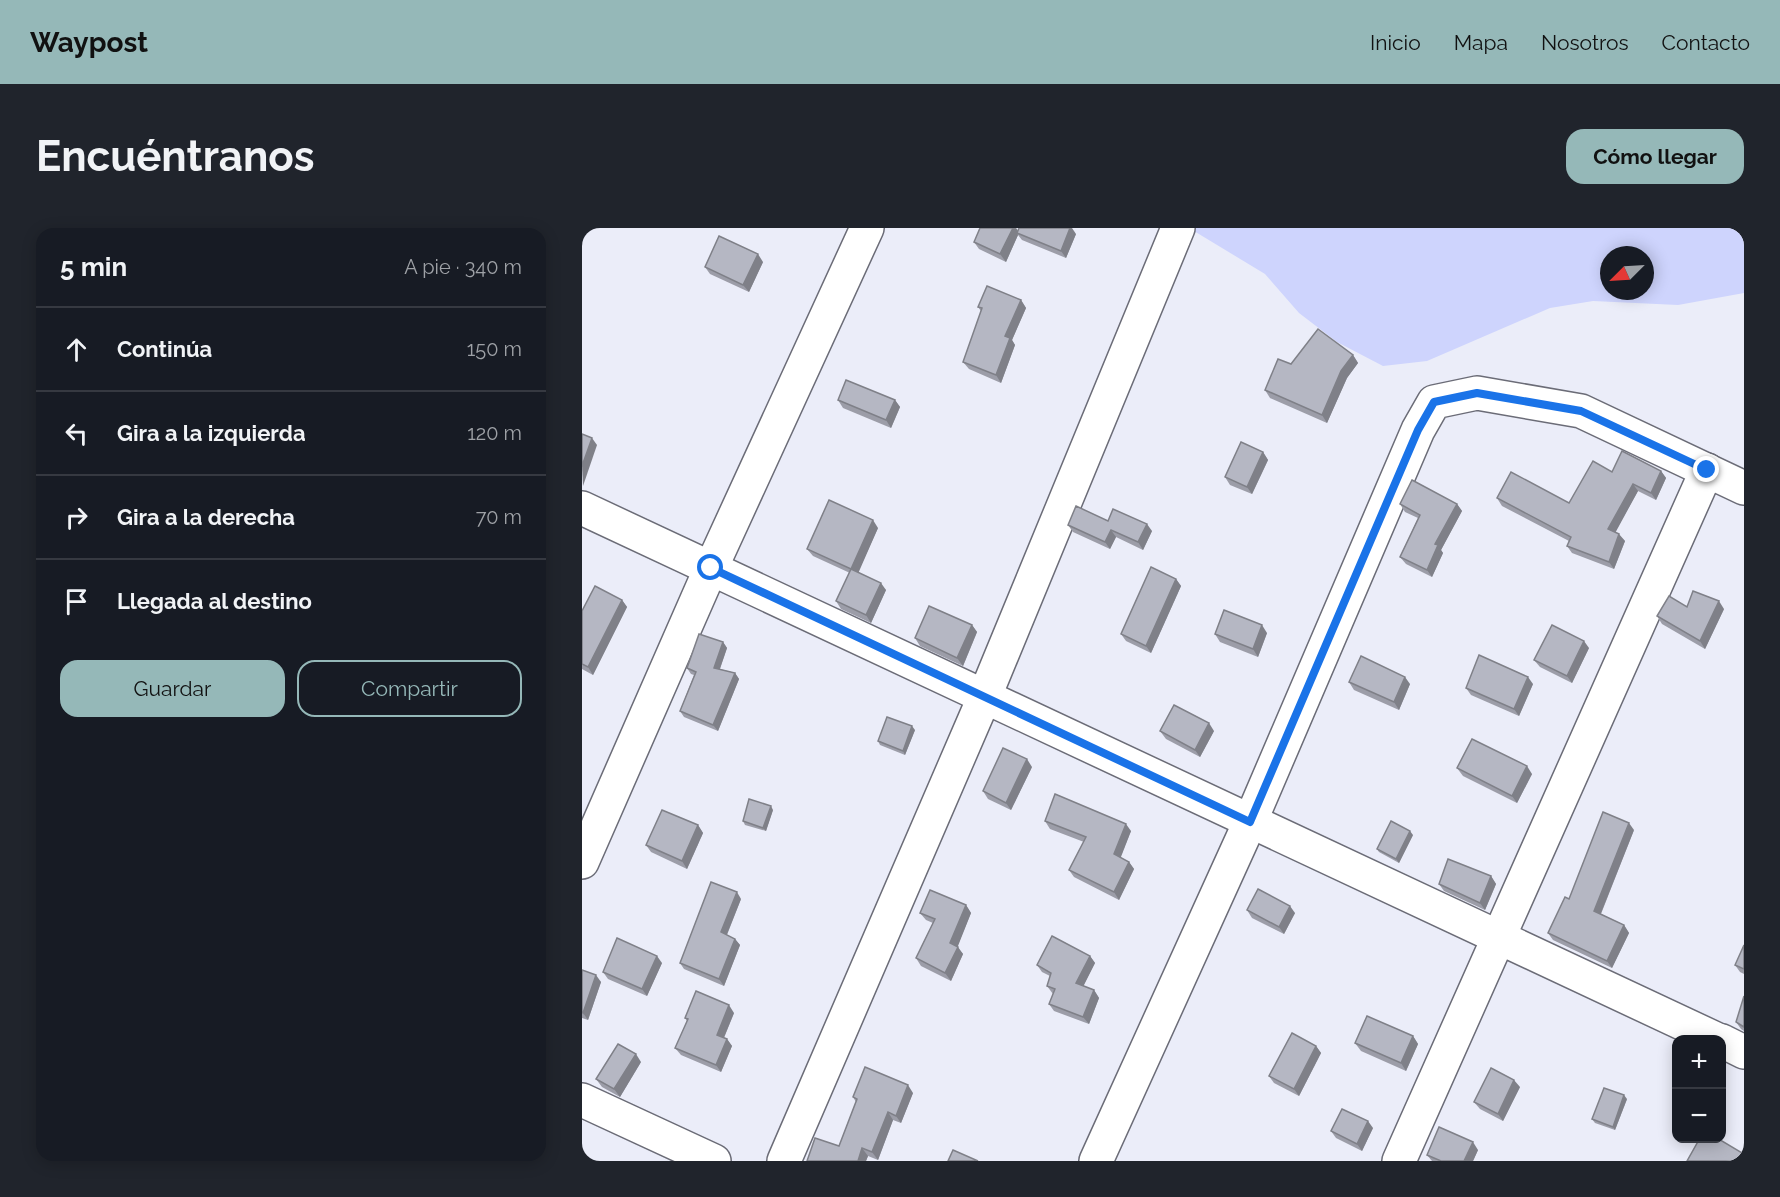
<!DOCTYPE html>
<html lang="es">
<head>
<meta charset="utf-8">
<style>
	body { margin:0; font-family:Raleway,sans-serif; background:#20242c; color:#f1f3f6 }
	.controls { position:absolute; right:18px; bottom:18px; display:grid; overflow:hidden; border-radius:12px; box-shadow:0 3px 15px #0003 }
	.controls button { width:54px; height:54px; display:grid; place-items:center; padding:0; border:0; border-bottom:2px solid #363941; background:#171b24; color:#f1f3f6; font:30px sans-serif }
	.compass { position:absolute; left:1018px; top:18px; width:54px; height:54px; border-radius:50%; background:#171b24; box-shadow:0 3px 15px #0003; rotate:246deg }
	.stop { position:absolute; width:18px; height:18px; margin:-14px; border:4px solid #1a73e8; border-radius:50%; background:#fff }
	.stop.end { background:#1a73e8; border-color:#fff; box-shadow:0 2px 6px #0008 }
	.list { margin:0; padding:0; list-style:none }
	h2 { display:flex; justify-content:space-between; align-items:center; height:78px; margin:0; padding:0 24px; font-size:26px }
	h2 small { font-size:20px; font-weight:400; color:#9ea1a6 }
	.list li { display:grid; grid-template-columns:39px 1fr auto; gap:18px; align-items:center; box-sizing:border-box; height:84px; padding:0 24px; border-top:2px solid #363941 }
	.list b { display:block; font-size:22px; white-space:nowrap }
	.list em { font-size:20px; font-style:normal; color:#9ea1a6 }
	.actions { display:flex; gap:12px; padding:18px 24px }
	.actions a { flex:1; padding:14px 0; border:2px solid #95b8b8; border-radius:18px; text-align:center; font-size:21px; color:#95b8b8 }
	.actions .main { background:#95b8b8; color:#111 }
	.icon { flex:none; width:33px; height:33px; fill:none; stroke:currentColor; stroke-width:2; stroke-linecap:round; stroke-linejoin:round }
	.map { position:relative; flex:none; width:1162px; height:933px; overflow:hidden; border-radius:18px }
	header { display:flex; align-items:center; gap:36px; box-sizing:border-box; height:84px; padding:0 30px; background:#95b8b8; color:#111 }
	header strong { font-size:28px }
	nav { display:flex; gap:33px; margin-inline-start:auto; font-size:21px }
	.intro { display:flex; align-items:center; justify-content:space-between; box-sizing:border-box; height:144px; padding:0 36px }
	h1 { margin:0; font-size:42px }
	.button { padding:15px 27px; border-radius:18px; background:#95b8b8; color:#111; font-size:21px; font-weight:700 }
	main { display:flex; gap:36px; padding:0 36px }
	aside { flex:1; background:#171b24; border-radius:18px; box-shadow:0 3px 15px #0003 }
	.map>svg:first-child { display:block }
</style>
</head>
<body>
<header>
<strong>Waypost</strong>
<nav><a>Inicio</a><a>Mapa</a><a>Nosotros</a><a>Contacto</a></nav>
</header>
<div class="intro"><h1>Encuéntranos</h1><a class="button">Cómo llegar</a></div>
<main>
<aside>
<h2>5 min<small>A pie · 340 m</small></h2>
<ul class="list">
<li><svg class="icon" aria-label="ahead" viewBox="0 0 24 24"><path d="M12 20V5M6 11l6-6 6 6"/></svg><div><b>Continúa</b></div><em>150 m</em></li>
<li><svg class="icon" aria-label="left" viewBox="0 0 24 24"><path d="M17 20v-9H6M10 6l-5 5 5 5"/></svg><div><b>Gira a la izquierda</b></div><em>120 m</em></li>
<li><svg class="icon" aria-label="right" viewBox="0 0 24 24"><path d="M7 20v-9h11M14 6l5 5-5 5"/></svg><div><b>Gira a la derecha</b></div><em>70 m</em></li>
<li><svg class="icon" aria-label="arrive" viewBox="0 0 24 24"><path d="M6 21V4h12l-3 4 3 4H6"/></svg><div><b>Llegada al destino</b></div></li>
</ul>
<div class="actions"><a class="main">Guardar</a><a>Compartir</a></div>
</aside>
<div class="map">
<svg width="1162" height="933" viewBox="0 0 1162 933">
	<rect width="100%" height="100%" fill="#ebedf9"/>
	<!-- green -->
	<path fill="#ced4fd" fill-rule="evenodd" d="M607,0H1162V65L1096,77L1011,73L968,80L845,133L801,138L755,114L717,85L683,46ZM1027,27H1063V63H1027Z"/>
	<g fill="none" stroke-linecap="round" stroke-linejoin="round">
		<!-- minor casing -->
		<g stroke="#6b6c77" stroke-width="36">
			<g id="minor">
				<polyline points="0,280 1136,812"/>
				<polyline points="0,634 129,340 285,0"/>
				<polyline points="1140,813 1162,824"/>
				<polyline points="0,872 132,933"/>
				<polyline points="202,933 402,470 596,0"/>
				<polyline points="514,933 668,594 836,202 852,174 895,165 999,183 1162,260"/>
				<polyline points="817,933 1125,242"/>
			</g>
		</g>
		<!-- minor -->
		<use href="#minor" stroke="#fff" stroke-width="33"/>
	</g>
	<!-- wall -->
	<g fill="#9c9da8">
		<polygon points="398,0 434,0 436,3 494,6 484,30 440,12 436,7 424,34 397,21 392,14"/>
		<polygon points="181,34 167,64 128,46 123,39"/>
		<polygon points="439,72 444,80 430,112 433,117 419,155 387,141 381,134 399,83 396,79"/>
		<polygon points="771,127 776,135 765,150 745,195 688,170 683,162 709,136"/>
		<polygon points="256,172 313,172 318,179 309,200 261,180"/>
		<polygon points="681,224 686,232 670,266 648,257 643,249"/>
		<polygon points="1079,243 1084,250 1074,272 1056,263 1033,304 1043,313 1032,341 990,325 985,318 987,313 920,278 915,270 987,275 1030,244"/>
		<polygon points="818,276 875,276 880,283 859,322 861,325 850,349 824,336 818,329 836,290 823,284"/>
		<polygon points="526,293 570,303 561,322 534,309 528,321 491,304 486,297"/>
		<polygon points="296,300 276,344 304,362 289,395 259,381 254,373 268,345 231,328 225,321"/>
		<polygon points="594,351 599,358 569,425 544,413 539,406"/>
		<polygon points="40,372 45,379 11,447 0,441 0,383"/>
		<polygon points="1105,379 1142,381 1123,421 1080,396 1075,388"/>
		<polygon points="390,397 395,404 381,438 338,418 333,410"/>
		<polygon points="685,405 676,429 638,414 633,406"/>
		<polygon points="141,414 145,420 138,441 153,445 157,451 136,503 102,489 98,483 112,447 109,446 105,440"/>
		<polygon points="1007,420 990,455 958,439 952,432"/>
		<polygon points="767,454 828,456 817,482 772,462"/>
		<polygon points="951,456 937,488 889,467 884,460"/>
		<polygon points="333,502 323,527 298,517 296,513"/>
		<polygon points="578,503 632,503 618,529 584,511"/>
		<polygon points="450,539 429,582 406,571 401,563"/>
		<polygon points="875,540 950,546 935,575 881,548"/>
		<polygon points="191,582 184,603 163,597 161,593"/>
		<polygon points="463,593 549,603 538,630 547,634 552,641 537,672 492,649 487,642 502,614 468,601"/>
		<polygon points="116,597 121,605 105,641 69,624 64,617"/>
		<polygon points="1052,602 1019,686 1042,697 1047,705 1030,740 971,712 966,705 987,671"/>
		<polygon points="831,607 817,635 797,624 795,621"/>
		<polygon points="909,648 914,656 903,682 862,663 857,656"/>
		<polygon points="159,671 145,707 153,711 158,717 142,758 102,741 98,735"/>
		<polygon points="384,677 389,685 375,719 381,726 369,753 339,738 334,730 351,695 344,692 338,685"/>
		<polygon points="665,682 713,685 702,706 670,690"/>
		<polygon points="1162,717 1162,746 1158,744 1153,737"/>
		<polygon points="508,728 513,735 501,758 512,762 517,770 507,796 472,783 467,776 471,766 465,758 468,748 460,744 455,737"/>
		<polygon points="80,735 65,768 26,751 21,744"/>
		<polygon points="0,742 19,754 6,792 0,790"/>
		<polygon points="1162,768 1162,803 1159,801 1154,794"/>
		<polygon points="152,785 142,810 145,811 150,818 139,844 99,827 93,820 105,793 103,790"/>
		<polygon points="831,808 836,816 824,843 779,823 773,815"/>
		<polygon points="734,818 739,825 717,868 692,855 687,848"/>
		<polygon points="59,834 38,869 20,859 14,851"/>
		<polygon points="938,859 921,893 898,881 892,874"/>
		<polygon points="331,865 319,895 311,892 296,932 286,928 284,933 225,933 257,918 274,874 271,869"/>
		<polygon points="1045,871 1033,902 1013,895 1010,891"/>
		<polygon points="791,900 780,923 754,910 749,903"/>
		<polygon points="896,922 891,933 850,933 845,927"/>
	</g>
	<!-- shaded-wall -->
	<g fill="#7f8088">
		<polygon points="431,0 434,0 437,5 435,5 436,7 424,34 418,26"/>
		<polygon points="488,0 490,0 494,6 484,30 479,23"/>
		<polygon points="176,26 181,34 167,64 161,57"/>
		<polygon points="439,72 444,80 430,112 433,117 419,155 414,147 423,108"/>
		<polygon points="771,127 776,135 765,150 745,195 740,187 759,143"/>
		<polygon points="313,172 318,179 309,200 304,192"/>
		<polygon points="10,210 15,217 1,258 0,238"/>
		<polygon points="681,224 686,232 670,266 665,259"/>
		<polygon points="1079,243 1084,250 1074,272 1069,265"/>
		<polygon points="1051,256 1056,263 1031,309 1026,301"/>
		<polygon points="875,276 880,283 859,322 861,325 850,349 845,342 853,316"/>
		<polygon points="291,292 296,300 275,348 269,341"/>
		<polygon points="565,296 570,303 561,322 556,314"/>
		<polygon points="529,302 534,309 528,321 523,314"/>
		<polygon points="1037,306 1043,313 1032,341 1027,334"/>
		<polygon points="594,351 599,358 569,425 564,418"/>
		<polygon points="299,355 304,362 289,395 284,387"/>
		<polygon points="40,372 45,379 11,447 6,439"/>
		<polygon points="1137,373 1142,381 1123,421 1118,413"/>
		<polygon points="390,397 395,404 381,438 375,430"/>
		<polygon points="680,397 685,405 676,429 671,421"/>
		<polygon points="1002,413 1007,420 990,455 985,448"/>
		<polygon points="141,414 145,420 136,446 132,440"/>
		<polygon points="153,445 157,451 136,503 131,497"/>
		<polygon points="823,449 828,456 817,482 812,474"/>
		<polygon points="946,449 951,456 937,488 932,481"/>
		<polygon points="627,495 632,503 618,529 613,522"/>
		<polygon points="330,498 333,502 323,527 321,523"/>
		<polygon points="445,531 450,539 429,582 424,575"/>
		<polygon points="945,538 950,546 935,575 930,568"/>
		<polygon points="189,578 191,582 184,603 181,600"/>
		<polygon points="1047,595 1052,602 1017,690 1012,683"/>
		<polygon points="544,596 549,603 537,634 532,626"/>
		<polygon points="116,597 121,605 105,641 100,633"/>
		<polygon points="828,603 831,607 817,635 814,631"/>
		<polygon points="547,634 552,641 537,672 532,664"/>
		<polygon points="909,648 914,656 903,682 898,675"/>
		<polygon points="155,664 159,671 143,711 139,704"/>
		<polygon points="384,677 389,685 374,723 368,715"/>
		<polygon points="708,678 713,685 702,706 697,699"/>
		<polygon points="1042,697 1047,705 1030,740 1025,733"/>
		<polygon points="153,711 158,717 142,758 137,751"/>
		<polygon points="376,719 381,726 369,753 363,745"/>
		<polygon points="75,728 80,735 65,768 60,761"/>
		<polygon points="508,728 513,735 499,763 494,755"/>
		<polygon points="14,747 19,754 6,792 1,785"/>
		<polygon points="512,762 517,770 507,796 501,789"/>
		<polygon points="147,777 152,785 140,814 135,807"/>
		<polygon points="831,808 836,816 824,843 819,835"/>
		<polygon points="145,811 150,818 139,844 134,837"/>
		<polygon points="734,818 739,825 717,868 712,861"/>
		<polygon points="54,826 59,834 38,869 32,861"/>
		<polygon points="932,852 938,859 921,893 916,886"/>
		<polygon points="326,857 331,865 319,895 314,888"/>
		<polygon points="1042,867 1045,871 1033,902 1031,899"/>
		<polygon points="306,884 311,892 296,932 290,924"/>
		<polygon points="786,893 791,900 780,923 775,916"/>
		<polygon points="891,914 896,922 891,933 882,933"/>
		<polygon points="280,920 286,928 284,933 276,933"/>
	</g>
	<!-- building -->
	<g fill="#b5b7c3" stroke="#7f8088" stroke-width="1.5">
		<polygon points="398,0 431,0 418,26 392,14"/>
		<polygon points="437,0 488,0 479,23 435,5"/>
		<polygon points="137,8 176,26 161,57 123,39"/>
		<polygon points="405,58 439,72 423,108 428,110 414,147 381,134 400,80 396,79"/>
		<polygon points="736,101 771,127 759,143 740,187 683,162 696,131 709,136"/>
		<polygon points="264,152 313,172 304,192 256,172"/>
		<polygon points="0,206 10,210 0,238"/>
		<polygon points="659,214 681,224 665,259 643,249"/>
		<polygon points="1040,223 1079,243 1069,265 1051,256 1026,301 1037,306 1027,334 985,318 989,309 915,270 929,244 987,275 1011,233 1030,244"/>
		<polygon points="830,252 875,276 853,316 856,317 845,342 818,329 838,287 818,276"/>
		<polygon points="247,272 291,292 269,341 225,321"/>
		<polygon points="494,278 526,293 531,281 565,296 556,314 529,302 523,314 486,297"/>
		<polygon points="569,339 594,351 564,418 539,406"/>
		<polygon points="269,341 299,355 284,387 254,373"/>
		<polygon points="13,358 40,372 6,439 0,436 0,383"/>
		<polygon points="1111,363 1137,373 1118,413 1075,388 1087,368 1105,379"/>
		<polygon points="347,378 390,397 375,430 333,410"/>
		<polygon points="642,382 680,397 671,421 633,406"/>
		<polygon points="970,397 1002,413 985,448 952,432"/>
		<polygon points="117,406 141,414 132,440 153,445 131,497 98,483 114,444 105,440"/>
		<polygon points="897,427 946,449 932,481 884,460"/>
		<polygon points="779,428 823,449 812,474 767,454"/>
		<polygon points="592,477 627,495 613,522 578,503"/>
		<polygon points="305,489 330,498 321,523 296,513"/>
		<polygon points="890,511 945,538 930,568 875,540"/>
		<polygon points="421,520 445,531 424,575 401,563"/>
		<polygon points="473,566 544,596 532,626 547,634 532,664 487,642 504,609 463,593"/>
		<polygon points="167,571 189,578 181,600 161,593"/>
		<polygon points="80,582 116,597 100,633 64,617"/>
		<polygon points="1021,584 1047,595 1012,683 1042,697 1025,733 966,705 983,669 987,671"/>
		<polygon points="809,593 828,603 814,631 795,621"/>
		<polygon points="866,631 909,648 898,675 857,656"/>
		<polygon points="129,654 155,664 139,704 153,711 137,751 98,735"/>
		<polygon points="676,661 708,678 697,699 665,682"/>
		<polygon points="348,662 384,677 368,715 376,719 363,745 334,730 353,691 338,685"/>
		<polygon points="470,708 508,728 494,755 512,762 501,789 467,776 473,761 465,758 469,745 455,737"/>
		<polygon points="35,710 75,728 60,761 21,744"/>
		<polygon points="1162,717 1162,741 1153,737"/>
		<polygon points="0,742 14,747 1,785 0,784"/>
		<polygon points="114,763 147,777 135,807 145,811 134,837 93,820 106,791 103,790"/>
		<polygon points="1162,768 1162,799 1154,794"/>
		<polygon points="785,788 831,808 819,835 773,815"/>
		<polygon points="710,805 734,818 712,861 687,848"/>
		<polygon points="36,816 54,826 32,861 14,851"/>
		<polygon points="283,839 326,857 314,888 306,884 290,924 280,920 276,933 225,933 233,910 257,918 275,871 271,869"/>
		<polygon points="909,840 932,852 916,886 892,874"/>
		<polygon points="1022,860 1042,867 1031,899 1010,891"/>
		<polygon points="760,881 786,893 775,916 749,903"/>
		<polygon points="857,899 891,914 882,933 859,933 845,927"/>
		<polygon points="1118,910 1135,910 1162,926 1162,933 1105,933"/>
		<polygon points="371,922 396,933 366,933"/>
	</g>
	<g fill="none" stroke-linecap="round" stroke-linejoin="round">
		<!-- route -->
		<polyline stroke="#1a73e8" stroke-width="8" points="129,340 668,594 836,202 852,174 895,165 999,183 1125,242"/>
	</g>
</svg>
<div class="controls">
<button>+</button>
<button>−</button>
</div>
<svg class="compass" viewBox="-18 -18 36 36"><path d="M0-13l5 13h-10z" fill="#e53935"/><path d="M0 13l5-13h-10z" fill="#9ea1a6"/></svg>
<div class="stop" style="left:129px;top:340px"></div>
<div class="stop end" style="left:1125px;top:242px"></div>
</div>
</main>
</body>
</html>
